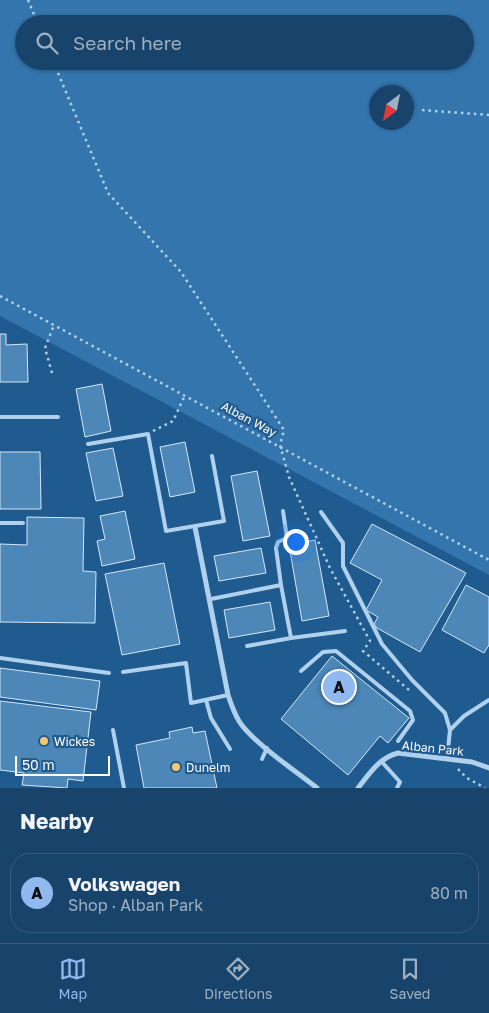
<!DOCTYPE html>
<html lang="en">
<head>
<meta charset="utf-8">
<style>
	body { margin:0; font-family:"Golos Text",sans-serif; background:#214b71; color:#f1f3f6 }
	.compass { position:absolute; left:369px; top:85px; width:45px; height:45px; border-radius:50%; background:#18446b; box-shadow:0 1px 4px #0004; rotate:212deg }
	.scale { position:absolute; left:15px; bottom:12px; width:95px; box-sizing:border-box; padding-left:5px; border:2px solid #fff; border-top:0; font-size:14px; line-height:18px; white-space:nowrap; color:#fff; -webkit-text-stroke:4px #205b8f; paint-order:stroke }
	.you { position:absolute; left:295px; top:541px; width:18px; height:18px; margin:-12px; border:4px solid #fff; border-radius:50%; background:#1a73e8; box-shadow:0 0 0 8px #1a73e833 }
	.badge { display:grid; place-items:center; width:32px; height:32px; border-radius:50%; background:#90b9f0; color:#111; font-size:16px; font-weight:700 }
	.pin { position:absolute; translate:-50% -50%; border:2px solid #fff; box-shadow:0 1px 5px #0006 }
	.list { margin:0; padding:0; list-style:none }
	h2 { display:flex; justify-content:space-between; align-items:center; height:65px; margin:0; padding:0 20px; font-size:21px }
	h2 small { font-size:16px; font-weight:400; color:#9fb0c1 }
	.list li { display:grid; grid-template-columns:32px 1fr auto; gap:15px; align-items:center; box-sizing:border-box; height:80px; margin:0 10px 10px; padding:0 10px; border:1px solid #365c7e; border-radius:20px }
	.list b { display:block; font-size:19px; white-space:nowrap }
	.list p { margin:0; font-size:16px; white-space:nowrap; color:#9fb0c1 }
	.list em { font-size:16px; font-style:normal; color:#9fb0c1 }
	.icon { flex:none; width:28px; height:28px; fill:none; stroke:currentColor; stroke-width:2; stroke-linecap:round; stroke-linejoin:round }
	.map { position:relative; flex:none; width:489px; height:788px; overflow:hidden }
	.search { position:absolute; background:#18446b; box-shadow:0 1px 4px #0004; left:15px; right:15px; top:15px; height:55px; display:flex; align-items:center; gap:12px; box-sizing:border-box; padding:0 18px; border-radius:28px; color:#9fb0c1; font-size:19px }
	.sheet { height:155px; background:#18446b }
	nav { display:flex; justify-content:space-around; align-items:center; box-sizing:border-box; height:70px; border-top:1px solid #365c7e; background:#18446b; font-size:14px; color:#9fb0c1 }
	nav a { display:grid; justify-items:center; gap:2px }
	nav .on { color:#90b9f0 }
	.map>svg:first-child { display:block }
</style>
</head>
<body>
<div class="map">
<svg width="489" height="788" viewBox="0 0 489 788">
	<rect width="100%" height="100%" fill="#205b8f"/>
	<!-- green -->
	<path fill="#3375ac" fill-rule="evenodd" d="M0,0H489V575L0,316ZM24,24H465V61H24ZM406,92V122H376V92Z"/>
	<!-- building -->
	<g fill="#4c87b8" stroke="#d4e8f9">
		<polygon points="0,334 6,334 6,345 27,344 28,382 0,382"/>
		<polygon points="102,384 111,431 85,437 76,389"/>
		<polygon points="185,442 195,492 170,497 160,447"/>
		<polygon points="113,448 123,496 96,501 86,453"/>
		<polygon points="0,452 40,452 41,509 0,509"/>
		<polygon points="257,471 270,536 243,541 231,476"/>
		<polygon points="125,511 135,559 102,566 97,541 105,539 100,516"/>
		<polygon points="27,517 84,518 83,571 96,572 95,623 0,622 0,544 27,545"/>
		<polygon points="372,524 466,573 420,652 377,628 374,624 378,617 366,610 382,580 350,563"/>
		<polygon points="315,540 329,616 302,621 289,545"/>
		<polygon points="261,548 266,573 219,581 214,556"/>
		<polygon points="164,563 180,644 122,655 105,574"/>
		<polygon points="466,585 489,597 489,645 484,653 442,630"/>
		<polygon points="270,602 275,630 229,638 224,610"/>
		<polygon points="332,656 409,718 388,743 380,736 348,775 281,719"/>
		<polygon points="0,668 100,681 96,710 0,697"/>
		<polygon points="0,701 91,712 83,781 68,779 67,788 22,785 24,773 0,770"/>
		<polygon points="192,727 193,733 205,731 217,788 144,788 136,745 170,738 169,732"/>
	</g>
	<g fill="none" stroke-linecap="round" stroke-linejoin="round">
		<!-- path -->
		<g stroke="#afd1ed" stroke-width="2.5" stroke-dasharray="2.5 4" stroke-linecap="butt">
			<polyline points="28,0 38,24"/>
			<polyline points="53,61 108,193 181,272 284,430 280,445 289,477 330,568 370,641 363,651 409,690"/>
			<polyline points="422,110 489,115"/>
			<polyline points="0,296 489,560"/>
			<polyline points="52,373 45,348 54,325"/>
			<polyline points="153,431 173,421 185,395"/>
			<polyline points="458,769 467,778 485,788"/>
		</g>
		<!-- service -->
		<g stroke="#afd1ed" stroke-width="4">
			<polyline points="0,417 58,417"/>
			<polyline points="88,444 148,434 166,531 224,521 212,456"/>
			<polyline points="321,512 343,543 343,566 382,644 412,680 445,713 450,730 447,759"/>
			<polyline points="0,523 23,523"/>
			<polyline points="281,585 276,548 278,542 287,538 283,511"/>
			<polyline points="211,599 281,585 291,638 247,646"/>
			<polyline points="291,638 345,631"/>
			<polyline points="0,658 109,673"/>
			<polyline points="301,671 323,652 336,651 410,711 413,720 398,741"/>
			<polyline points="123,672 186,663 191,703 228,695"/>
			<polyline points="206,700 211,718 230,749"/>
			<polyline points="113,730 124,788"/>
			<polyline points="450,730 464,716 489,700"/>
			<polyline points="262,759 267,748"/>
			<polyline points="381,761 400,782 397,788"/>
		</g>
		<!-- minor -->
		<g stroke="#afd1ed" stroke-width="5">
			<path d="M195,527L228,695C231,704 234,713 239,721C251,741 297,772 317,788"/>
			<path d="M358,788C370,773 379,758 398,753L472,762L489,768"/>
		</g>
	</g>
	<!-- markers -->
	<g fill="#fac56f" stroke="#205b8f" stroke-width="2">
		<circle cx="44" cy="741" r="5"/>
		<circle cx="176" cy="767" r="5"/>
	</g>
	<g text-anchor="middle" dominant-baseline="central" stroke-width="4.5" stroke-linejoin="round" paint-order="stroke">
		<!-- street labels -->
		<g font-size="12" fill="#fff" stroke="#205b8f">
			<text transform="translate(249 419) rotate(28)">Alban Way</text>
			<text transform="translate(433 748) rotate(6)">Alban Park</text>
		</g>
		<!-- poi labels -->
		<g font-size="12" fill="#fff" stroke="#205b8f" text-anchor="start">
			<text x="54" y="741">Wickes</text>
			<text x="186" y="767">Dunelm</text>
		</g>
	</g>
</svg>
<svg class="compass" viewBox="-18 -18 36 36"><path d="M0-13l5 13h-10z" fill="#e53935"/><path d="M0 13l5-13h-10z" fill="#9fb0c1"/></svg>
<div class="scale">50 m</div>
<div class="you"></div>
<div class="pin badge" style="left:339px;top:687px">A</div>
<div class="search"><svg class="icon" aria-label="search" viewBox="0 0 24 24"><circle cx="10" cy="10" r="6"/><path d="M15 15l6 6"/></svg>Search here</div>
</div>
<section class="sheet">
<h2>Nearby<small></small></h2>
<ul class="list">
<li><span class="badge">A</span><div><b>Volkswagen</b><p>Shop · Alban Park</p></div><em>80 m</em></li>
</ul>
</section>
<nav>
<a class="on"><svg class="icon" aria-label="map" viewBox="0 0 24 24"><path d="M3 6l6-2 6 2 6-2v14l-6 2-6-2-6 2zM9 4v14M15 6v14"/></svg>Map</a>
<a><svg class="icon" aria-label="directions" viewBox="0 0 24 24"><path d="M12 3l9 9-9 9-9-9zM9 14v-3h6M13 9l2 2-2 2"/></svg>Directions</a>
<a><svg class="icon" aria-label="saved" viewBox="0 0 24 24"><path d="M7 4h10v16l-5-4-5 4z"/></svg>Saved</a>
</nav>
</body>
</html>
